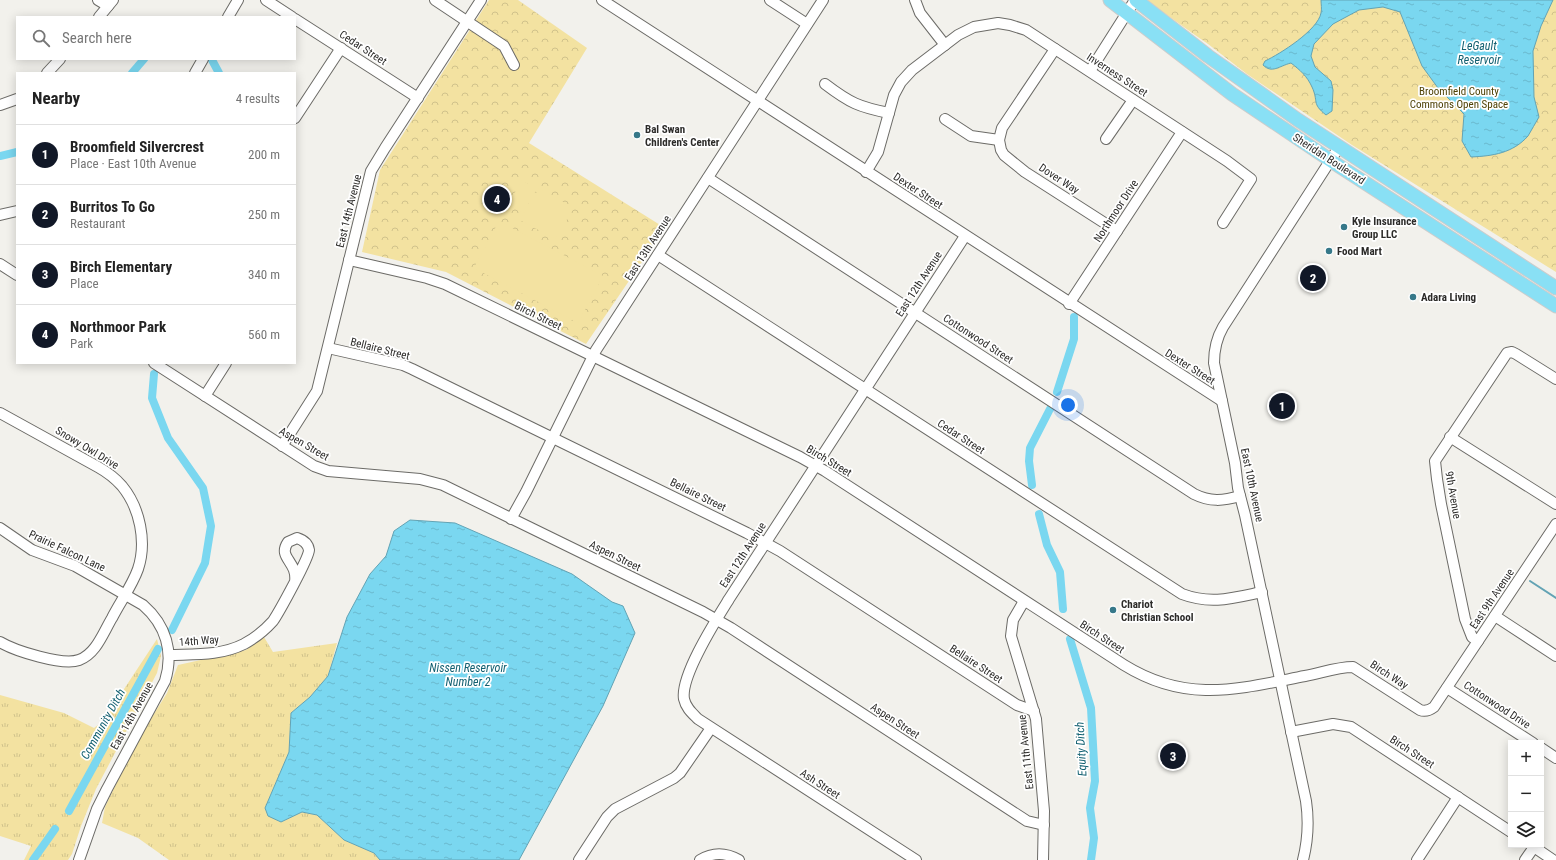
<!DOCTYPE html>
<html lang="en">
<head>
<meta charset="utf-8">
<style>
	body { margin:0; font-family:"Roboto Condensed",sans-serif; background:#f2f2f2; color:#222 }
	.controls { position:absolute; right:12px; bottom:12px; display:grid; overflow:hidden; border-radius:0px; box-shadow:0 2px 10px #0003 }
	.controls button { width:36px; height:36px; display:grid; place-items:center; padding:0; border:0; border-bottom:1px solid #e0e0e0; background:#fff; color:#222; font:20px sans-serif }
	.you { position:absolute; left:1068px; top:405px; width:14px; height:14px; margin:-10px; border:3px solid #fff; border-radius:50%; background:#1a73e8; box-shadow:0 0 0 6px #1a73e833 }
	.badge { display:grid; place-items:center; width:26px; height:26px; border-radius:50%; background:#111827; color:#fff; font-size:13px; font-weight:700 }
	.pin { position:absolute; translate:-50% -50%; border:2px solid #fff; box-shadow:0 1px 4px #0006 }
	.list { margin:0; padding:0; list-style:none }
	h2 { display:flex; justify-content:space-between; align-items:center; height:52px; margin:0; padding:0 16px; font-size:17px }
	h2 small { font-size:13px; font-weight:400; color:#767676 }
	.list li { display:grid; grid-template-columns:26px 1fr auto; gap:12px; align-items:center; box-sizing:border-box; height:60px; padding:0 16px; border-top:1px solid #e0e0e0 }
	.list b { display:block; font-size:15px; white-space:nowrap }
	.list p { margin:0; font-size:13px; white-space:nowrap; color:#767676 }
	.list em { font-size:13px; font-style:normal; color:#767676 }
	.icon { flex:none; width:22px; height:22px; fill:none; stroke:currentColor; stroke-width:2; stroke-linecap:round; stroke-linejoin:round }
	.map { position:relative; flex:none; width:1556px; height:860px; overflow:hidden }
	.search { position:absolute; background:#fff; box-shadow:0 2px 10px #0003; left:16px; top:16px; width:280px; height:44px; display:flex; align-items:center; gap:10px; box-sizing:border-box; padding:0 14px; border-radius:0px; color:#767676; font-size:15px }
	.panel { position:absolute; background:#fff; box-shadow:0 2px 10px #0003; left:16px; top:72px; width:280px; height:292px; border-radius:0px }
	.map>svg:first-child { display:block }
</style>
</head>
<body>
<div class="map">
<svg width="1556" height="860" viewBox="0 0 1556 860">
	<defs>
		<pattern id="grass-tufts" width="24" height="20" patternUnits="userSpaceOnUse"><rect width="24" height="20" fill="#f3e2a1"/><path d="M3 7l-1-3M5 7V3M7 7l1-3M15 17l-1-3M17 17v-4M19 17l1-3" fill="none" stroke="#d0c28b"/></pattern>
		<pattern id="park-crowns" width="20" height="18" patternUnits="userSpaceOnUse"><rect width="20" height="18" fill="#f3e2a1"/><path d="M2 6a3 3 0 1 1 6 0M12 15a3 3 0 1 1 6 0" fill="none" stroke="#d0c28b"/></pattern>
		<pattern id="water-ripples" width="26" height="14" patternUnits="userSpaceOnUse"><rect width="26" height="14" fill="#7ad7f0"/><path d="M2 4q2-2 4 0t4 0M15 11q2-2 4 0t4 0" fill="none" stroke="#6ab9ce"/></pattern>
	</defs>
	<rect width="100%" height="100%" fill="#f2f1ec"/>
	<!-- grass -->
	<g fill="url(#grass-tufts)">
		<polygon points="264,637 273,652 337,643 328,676 310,697 291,713 289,752 265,808 281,822 302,812 317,815 344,840 374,853 380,860 169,860 138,838 102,823 105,807 117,782 147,725 167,693 178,665 246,650"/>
		<polygon points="157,639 161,656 157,673 96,789 81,826 72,854 68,860 24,860 31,846 0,836 0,695 64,713 94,728 103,721"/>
	</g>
	<!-- park -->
	<g fill="url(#park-crowns)">
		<polygon points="489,0 518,0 587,48 529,143 665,228 586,344 446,272 362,252 380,170"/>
		<polygon points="1146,0 1556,0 1556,272 1352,145 1247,74 1208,44 1195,35"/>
	</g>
	<!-- garden -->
	<g fill="#f3e2a1">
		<polygon points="522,180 537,189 523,213 508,205"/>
		<polygon points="539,188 574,208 555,239 520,220"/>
		<polygon points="499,221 603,276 578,323 474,268"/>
	</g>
	<!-- water -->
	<g fill="url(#water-ripples)" stroke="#63a3b4">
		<path d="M1321,0H1553L1541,26L1533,51L1534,97L1539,117C1535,123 1532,130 1528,136C1513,153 1493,156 1471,157L1462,141L1464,114L1438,88L1422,66L1400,12L1383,7L1359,10L1333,24L1314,44L1311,56L1315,67L1331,81L1333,90L1332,111L1326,115C1311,103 1319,102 1312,87C1307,76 1300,70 1291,63C1279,66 1272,74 1263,65L1265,61C1280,54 1318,30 1321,13C1322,9 1321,4 1321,0Z"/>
		<polygon points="410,520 455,523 572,574 612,602 623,606 635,633 603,706 519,860 380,860 374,853 344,840 317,815 302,812 281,822 268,816 265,808 289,752 291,713 310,697 328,676 347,617 370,574 386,556 394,531"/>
	</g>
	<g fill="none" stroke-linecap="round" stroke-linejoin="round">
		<!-- stream -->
		<polyline stroke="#63a3b4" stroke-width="2" points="1530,581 1556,598"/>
		<!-- canal -->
		<g stroke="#7ad7f0" stroke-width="8">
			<polyline points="212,60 219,73"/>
			<polyline points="132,73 144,59"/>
			<polyline points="0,156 17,152"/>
			<polyline points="154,374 152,398 168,438 203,488 211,526 205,563 172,630"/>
			<polyline points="1057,392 1074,339 1074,317"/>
			<polyline points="1032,485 1029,461 1030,448 1050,409"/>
			<polyline points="1039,514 1047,545 1060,572 1063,609"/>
			<polyline points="1070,639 1091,708 1095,781 1090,808 1094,838 1091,860"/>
			<polyline points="69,811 158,649"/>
			<polyline points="33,860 55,829"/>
		</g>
		<!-- minor casing -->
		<g stroke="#6c6b67" stroke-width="12">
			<g id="minor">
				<polyline points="98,0 108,6"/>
				<polyline points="266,0 292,17"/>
				<polyline points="435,0 504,46 514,65"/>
				<polyline points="602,0 1222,401"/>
				<polyline points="770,0 807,24"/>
				<polyline points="915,0 920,13 945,45"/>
				<polyline points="99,17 113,0"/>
				<polyline points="228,17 238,0"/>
				<polyline points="295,19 418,98"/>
				<polyline points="1055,49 1002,128 999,140 1001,150 1004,155 1025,172 1117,231"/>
				<polyline points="1090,71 1135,0"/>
				<polyline points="47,73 60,59"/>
				<polyline points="195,73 203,59"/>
				<path d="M825,84C850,103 859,107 889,113"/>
				<polyline points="0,105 17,99"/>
				<polyline points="295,118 341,48"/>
				<polyline points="945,119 971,136 999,140"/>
				<polyline points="1106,139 1133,100"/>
				<polyline points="866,172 878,152 894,95 901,82 912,70 958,35 974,27 998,23 1010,25 1026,30 1227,161 1251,179 1223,223"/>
				<path d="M708,178L1194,494C1210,502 1223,501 1240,496"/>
				<polyline points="0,215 17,211"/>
				<path d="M658,255L1182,594C1211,605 1233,598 1262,592"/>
				<path d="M349,260L427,278L445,284L800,457L825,471L1124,665C1187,704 1238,689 1305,676C1321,673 1337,667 1353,667L1420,710C1425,712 1430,710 1434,707L1556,524"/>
				<polyline points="0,264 17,275"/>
				<polyline points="1069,304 1182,132"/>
				<polyline points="328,348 403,365 412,369 747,533 780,551 1017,705 1034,711"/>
				<polyline points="154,363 314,466 328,471 420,479 443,485 703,612 731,628 1027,821 1044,825"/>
				<polyline points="205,396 226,363"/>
				<path d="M0,413L98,467C107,472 115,478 122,486C140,508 147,542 138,569C132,586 120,602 112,618C103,633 96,654 79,660C63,666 15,651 0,642"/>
				<polyline points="1450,437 1556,504"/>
				<polyline points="282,446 317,391 371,171 385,148 481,0"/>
				<polyline points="511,519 526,492 596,350 823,0"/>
				<path d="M0,528L32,550L75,566L143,605C166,625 174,652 165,681L107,789L97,809L79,860"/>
				<polyline points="1024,601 1013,620 1011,636 1036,719 1044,811 1043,860"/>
				<polyline points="1495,616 1556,656"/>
				<polyline points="1478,641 1472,637 1465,619 1441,504 1437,479 1435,461 1507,353 1512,352 1516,354 1556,379"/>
				<path d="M169,655C195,654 220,656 244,644C255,638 265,630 273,621C279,612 309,558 309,550C308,543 303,540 297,538L288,542C277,558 298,561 295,582"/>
				<polyline points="1447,688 1533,743"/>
				<polyline points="1291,732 1333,724 1351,727 1511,832"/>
				<polyline points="1541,748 1556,758"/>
				<polyline points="1531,845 1553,860"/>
				<polyline points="579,860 607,817 615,809 674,778 680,773 711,728"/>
				<path d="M700,860C713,852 725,852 739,860"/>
				<path d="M916,860L698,719C692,713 686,708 684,699C680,676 716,620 729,599L965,236"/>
				<path d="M1303,860C1308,840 1309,821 1306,801L1245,515L1238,488L1235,463L1214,363C1214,349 1216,339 1223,327L1339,147"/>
				<polyline points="1417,860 1458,797"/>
				<polyline points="1525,860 1534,847"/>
			</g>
		</g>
		<!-- major casing -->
		<g stroke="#ccc" stroke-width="15">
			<g id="major">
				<polyline points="1110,0 1232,94 1339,166 1556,306"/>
				<polyline points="1136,0 1208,56 1298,120 1556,288"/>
			</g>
		</g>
		<!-- minor -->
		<use href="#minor" stroke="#fff" stroke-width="10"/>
		<!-- major -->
		<use href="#major" stroke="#89e0f5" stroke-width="13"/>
	</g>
	<!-- markers -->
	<g fill="#367889" stroke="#fff" stroke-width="1.5">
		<circle cx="637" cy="135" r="4"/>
		<circle cx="1344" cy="227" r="4"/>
		<circle cx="1329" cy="251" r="4"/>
		<circle cx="1413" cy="297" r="4"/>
		<circle cx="1113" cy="610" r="4"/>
	</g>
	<g text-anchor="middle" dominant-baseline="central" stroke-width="3.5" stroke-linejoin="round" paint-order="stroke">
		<!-- street labels -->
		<g font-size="11" fill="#2c2b29" stroke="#fff">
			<text transform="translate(363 48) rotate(33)">Cedar Street</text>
			<text transform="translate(1117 75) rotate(33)">Inverness Street</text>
			<text transform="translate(1329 159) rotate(33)">Sheridan Boulevard</text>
			<text transform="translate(1059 179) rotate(33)">Dover Way</text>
			<text transform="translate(918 191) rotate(33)">Dexter Street</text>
			<text transform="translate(349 211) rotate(-76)">East 14th Avenue</text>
			<text transform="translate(1116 211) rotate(-57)">Northmoor Drive</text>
			<text transform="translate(648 248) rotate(-57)">East 13th Avenue</text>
			<text transform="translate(919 284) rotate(-57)">East 12th Avenue</text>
			<text transform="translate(538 316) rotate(26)">Birch Street</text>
			<text transform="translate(978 339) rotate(33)">Cottonwood Street</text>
			<text transform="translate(380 349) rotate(14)">Bellaire Street</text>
			<text transform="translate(1190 367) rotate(32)">Dexter Street</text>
			<text transform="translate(961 437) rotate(33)">Cedar Street</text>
			<text transform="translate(304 444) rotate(30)">Aspen Street</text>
			<text transform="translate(87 448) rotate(31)">Snowy Owl Drive</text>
			<text transform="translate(829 461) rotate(31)">Birch Street</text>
			<text transform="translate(1252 485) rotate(78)">East 10th Avenue</text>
			<text transform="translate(698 495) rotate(26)">Bellaire Street</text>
			<text transform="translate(1453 495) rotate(80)">9th Avenue</text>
			<text transform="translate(67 551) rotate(25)">Prairie Falcon Lane</text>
			<text transform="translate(743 555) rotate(-57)">East 12th Avenue</text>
			<text transform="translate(615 556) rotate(26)">Aspen Street</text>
			<text transform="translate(1492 599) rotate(-56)">East 9th Avenue</text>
			<text transform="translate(1102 637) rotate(33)">Birch Street</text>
			<text transform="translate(199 641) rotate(-4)">14th Way</text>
			<text transform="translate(976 664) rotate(33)">Bellaire Street</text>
			<text transform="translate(1389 675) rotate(33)">Birch Way</text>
			<text transform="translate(1497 705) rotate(33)">Cottonwood Drive</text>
			<text transform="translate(132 716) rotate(-61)">East 14th Avenue</text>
			<text transform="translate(895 721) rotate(33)">Aspen Street</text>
			<text transform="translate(1026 752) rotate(-96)">East 11th Avenue</text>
			<text transform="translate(1412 752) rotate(33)">Birch Street</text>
			<text transform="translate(820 784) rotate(33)">Ash Street</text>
		</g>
		<!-- park labels -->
		<g font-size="11" fill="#4f4205" stroke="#fff">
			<text x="1459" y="91">Broomfield County<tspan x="1459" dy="13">Commons Open Space</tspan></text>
		</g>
		<!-- poi labels -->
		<g font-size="11" font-weight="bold" fill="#2c2b29" stroke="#fff" text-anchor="start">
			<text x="645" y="129">Bal Swan<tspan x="645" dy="13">Children's Center</tspan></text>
			<text x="1352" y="221">Kyle Insurance<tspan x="1352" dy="13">Group LLC</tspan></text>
			<text x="1337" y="251">Food Mart</text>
			<text x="1421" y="297">Adara Living</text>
			<text x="1121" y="604">Chariot<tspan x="1121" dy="13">Christian School</tspan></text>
		</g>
		<!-- water labels -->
		<g font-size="12" font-style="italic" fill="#126071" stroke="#fff">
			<text x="1479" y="46">LeGault<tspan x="1479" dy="14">Reservoir</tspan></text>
			<text x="468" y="668">Nissen Reservoir<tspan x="468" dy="14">Number 2</tspan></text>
			<text transform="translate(103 724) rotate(-61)">Community Ditch</text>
			<text transform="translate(1081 749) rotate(-93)">Equity Ditch</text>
		</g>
	</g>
</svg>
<div class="controls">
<button>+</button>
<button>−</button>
<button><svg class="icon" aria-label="layers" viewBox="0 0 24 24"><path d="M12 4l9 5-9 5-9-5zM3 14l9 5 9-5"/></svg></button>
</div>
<div class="you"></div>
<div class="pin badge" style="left:1282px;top:406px">1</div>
<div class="pin badge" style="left:1313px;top:278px">2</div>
<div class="pin badge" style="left:1173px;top:756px">3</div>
<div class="pin badge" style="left:497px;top:199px">4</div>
<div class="search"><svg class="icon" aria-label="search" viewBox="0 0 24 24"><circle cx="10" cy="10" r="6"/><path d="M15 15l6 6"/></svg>Search here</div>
<section class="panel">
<h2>Nearby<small>4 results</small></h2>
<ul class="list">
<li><span class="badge">1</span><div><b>Broomfield Silvercrest</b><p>Place · East 10th Avenue</p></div><em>200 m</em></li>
<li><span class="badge">2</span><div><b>Burritos To Go</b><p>Restaurant</p></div><em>250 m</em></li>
<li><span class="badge">3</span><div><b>Birch Elementary</b><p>Place</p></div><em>340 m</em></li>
<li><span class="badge">4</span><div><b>Northmoor Park</b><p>Park</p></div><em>560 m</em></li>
</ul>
</section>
</div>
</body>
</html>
